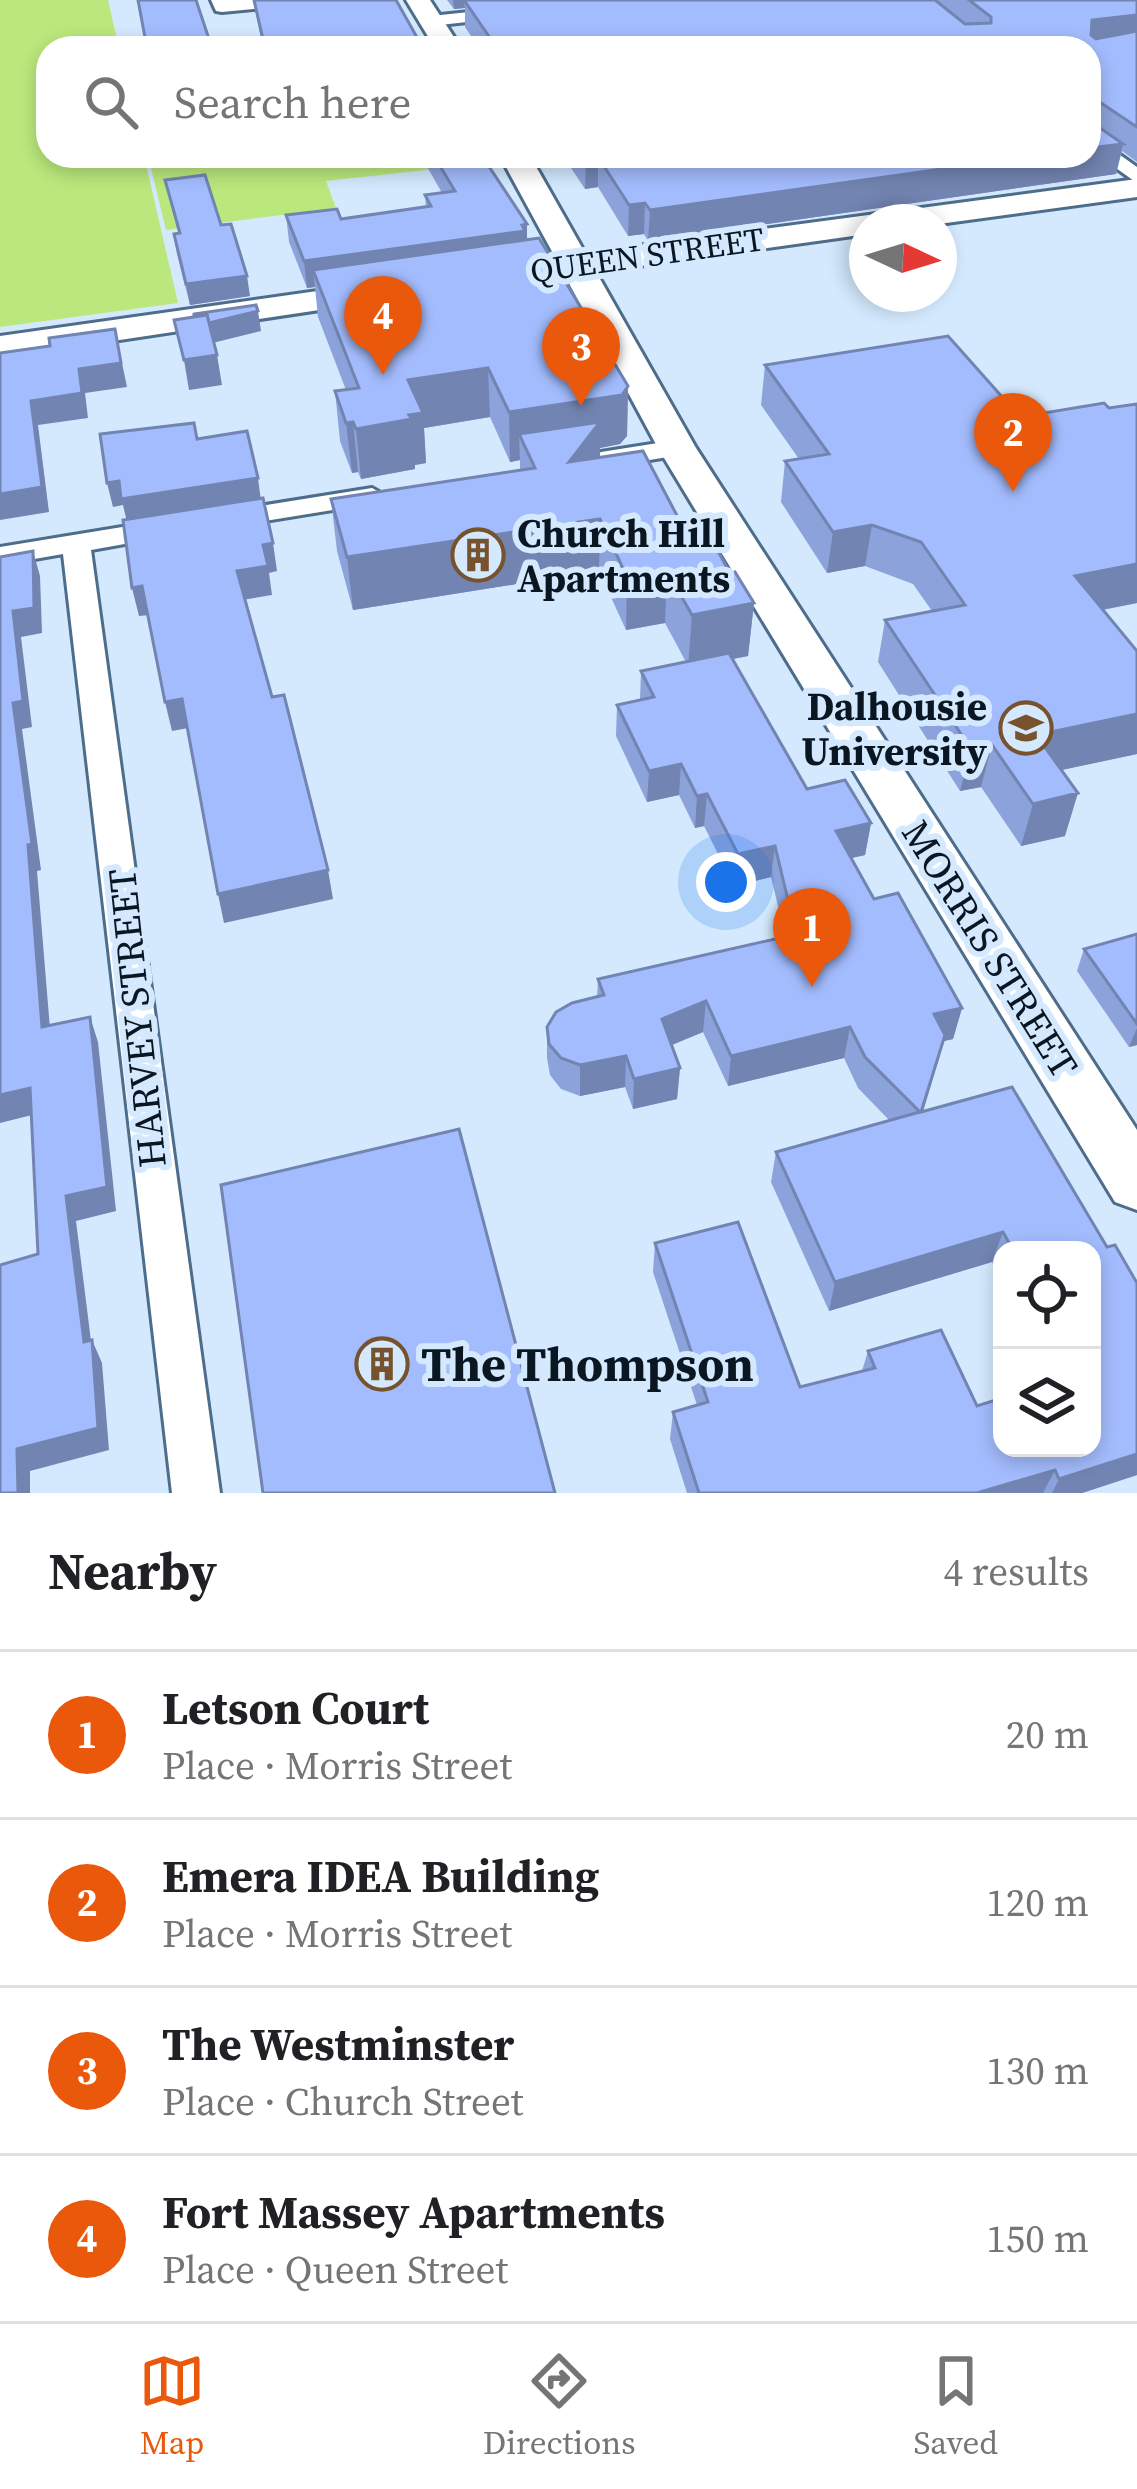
<!DOCTYPE html>
<html lang="en">
<head>
<meta charset="utf-8">
<style>
	body { margin:0; font-family:"Source Serif 4",serif; background:#f2f2f2; color:#202124 }
	.controls { position:absolute; right:36px; bottom:36px; display:grid; overflow:hidden; border-radius:24px; box-shadow:0 6px 18px #0003 }
	.controls button { width:108px; height:108px; display:grid; place-items:center; padding:0; border:0; border-bottom:3px solid #e0e0e0; background:#fff; color:#202124; font:60px sans-serif }
	.compass { position:absolute; left:849px; top:204px; width:108px; height:108px; border-radius:50%; background:#fff; box-shadow:0 6px 18px #0003; rotate:94deg }
	.you { position:absolute; left:726px; top:882px; width:42px; height:42px; margin:-30px; border:9px solid #fff; border-radius:50%; background:#1a73e8; box-shadow:0 0 0 18px #1a73e833 }
	.badge { display:grid; place-items:center; width:78px; height:78px; border-radius:50%; background:#ea580c; color:#fff; font-size:39px; font-weight:700 }
	.pin { position:absolute; translate:-50% -99px; filter:drop-shadow(0 3px 6px #0008) }
	.pin::after { content:''; position:absolute; top:63px; width:42px; height:36px; background:inherit; clip-path:polygon(0 0,100% 0,50% 100%) }
	.list { margin:0; padding:0; list-style:none }
	h2 { display:flex; justify-content:space-between; align-items:center; height:156px; margin:0; padding:0 48px; font-size:51px }
	h2 small { font-size:39px; font-weight:400; color:#757577 }
	.list li { display:grid; grid-template-columns:78px 1fr auto; gap:36px; align-items:center; box-sizing:border-box; height:168px; padding:0 48px; border-top:3px solid #e0e0e0 }
	.list b { display:block; font-size:45px; white-space:nowrap }
	.list p { margin:0; font-size:39px; white-space:nowrap; color:#757577 }
	.list em { font-size:39px; font-style:normal; color:#757577 }
	.icon { flex:none; width:66px; height:66px; fill:none; stroke:currentColor; stroke-width:2; stroke-linecap:round; stroke-linejoin:round }
	.map { position:relative; flex:none; width:1137px; height:1493px; overflow:hidden }
	.search { position:absolute; background:#fff; box-shadow:0 6px 18px #0003; left:36px; right:36px; top:36px; height:132px; display:flex; align-items:center; gap:30px; box-sizing:border-box; padding:0 42px; border-radius:36px; color:#757577; font-size:45px }
	.sheet { height:828px; background:#fff }
	nav { display:flex; justify-content:space-around; align-items:center; box-sizing:border-box; height:168px; border-top:3px solid #e0e0e0; background:#fff; font-size:33px; color:#757577 }
	nav a { display:grid; justify-items:center; gap:6px }
	nav .on { color:#ea580c }
	.map>svg:first-child { display:block }
</style>
</head>
<body>
<div class="map">
<svg width="1137" height="1493" viewBox="0 0 1137 1493">
	<rect width="100%" height="100%" fill="#d4e9fe"/>
	<!-- green -->
	<g fill="#bae87c">
		<polygon points="0,0 108,0 119,48 48,48 48,156 144,156 178,303 0,327"/>
		<polygon points="148,156 467,156 472,165 326,181 336,208 166,230"/>
	</g>
	<g fill="none" stroke-linecap="round" stroke-linejoin="round">
		<!-- street casing -->
		<g stroke="#4d6d8b" stroke-width="6">
			<g id="street">
				<polygon points="211,0 303,0 294,5 222,12 216,11"/>
				<polygon points="507,8 516,13 513,17 431,26 422,21 431,16"/>
				<polygon points="1089,133 1137,167 1137,183 1089,149"/>
				<polygon points="677,440 686,442 690,448 686,454 601,468 588,460 601,452"/>
				<polygon points="372,488 386,496 382,502 222,528 208,520 222,512"/>
				<polygon points="165,520 175,523 179,529 175,535 91,550 220,1493 172,1493 63,554 0,565 0,547"/>
			</g>
		</g>
		<!-- secondary casing -->
		<g stroke="#4d6d8b" stroke-width="6">
			<g id="secondary">
				<polygon points="406,0 430,0 461,48 435,48"/>
				<polygon points="500,156 530,156 585,253 1137,179 1137,197 939,224 867,222 867,234 596,272 696,448 1137,1130 1137,1210 1115,1202 658,448 565,276 539,275 534,268 539,261 555,257"/>
				<polygon points="381,282 393,285 398,292 393,299 0,358 0,336"/>
			</g>
		</g>
		<!-- street -->
		<use href="#street" fill="#fff" fill-rule="evenodd"/>
		<!-- secondary -->
		<use href="#secondary" fill="#fff" fill-rule="evenodd"/>
	</g>
	<!-- wall -->
	<g fill="#8ca2da">
		<polygon points="253,0 254,0 423,48 263,48"/>
		<polygon points="447,0 1137,0 1137,162 1122,151 1116,174 648,241 644,234 628,236 598,187 585,189 563,156 1089,156 1089,48 479,48 465,27 465,8 454,9"/>
		<polygon points="421,156 482,156 527,224 527,240 539,238 628,386 627,436 620,444 600,448 600,458 643,451 682,525 702,522 730,573 735,572 754,603 748,656 732,659 807,789 845,780 871,823 865,855 851,858 874,899 898,893 962,1008 953,1039 944,1041 923,1112 1012,1087 1107,1247 1115,1245 1137,1283 1137,1475 1082,1493 687,1493 670,1439 673,1412 697,1405 653,1272 655,1243 738,1222 800,1387 862,1371 868,1351 941,1330 977,1406 1002,1398 1002,1448 1092,1448 1092,1250 1002,1250 1002,1279 992,1262 829,1311 771,1182 776,1152 890,1121 858,1088 844,1058 728,1086 703,1032 671,1045 680,1068 677,1099 633,1109 625,1087 580,1096 561,1089 550,1075 547,1058 547,1027 556,1012 572,1003 597,997 598,979 787,936 783,927 771,877 734,886 704,826 695,828 679,795 647,802 616,736 617,705 640,700 641,671 686,662 665,623 626,630 599,571 353,610 337,551 331,499 520,470 520,460 510,462 490,417 424,428 426,463 415,465 415,469 361,479 358,472 352,473 340,441 335,391 346,390 318,317 315,287 307,288 289,242 286,215 337,209 341,219 426,207 425,195 442,193"/>
		<polygon points="165,180 221,225 250,296 190,305 177,254 174,234 178,233"/>
		<polygon points="765,365 1020,417 1137,404 1137,603 1103,610 1137,754 1061,770 1065,836 1021,846 981,787 960,791 878,662 885,620 932,611 913,584 865,566 827,573 781,502 785,461 799,459 761,405"/>
		<polygon points="1137,934 1137,1045 1129,1047 1077,971 1084,949"/>
	</g>
	<!-- shaded-wall -->
	<g fill="#7284b1">
		<polygon points="453,0 464,0 465,8 454,9"/>
		<polygon points="1137,15 1137,42 1086,48 1092,20"/>
		<polygon points="1123,144 1116,174 648,241 650,210 1035,156 1089,156 1089,148"/>
		<polygon points="598,157 598,187 585,189 586,159"/>
		<polygon points="645,203 644,234 628,236 629,205"/>
		<polygon points="527,224 527,251 313,270 315,287 307,288 304,261"/>
		<polygon points="247,276 250,296 190,305 186,284"/>
		<polygon points="258,311 261,331 200,346 196,326"/>
		<polygon points="115,329 127,387 85,393 88,418 38,425 49,512 0,520 0,494 31,401 79,369"/>
		<polygon points="217,355 222,385 189,390 184,360"/>
		<polygon points="488,368 490,417 424,428 426,463 415,465 415,469 361,479 356,429 408,380"/>
		<polygon points="628,386 627,436 620,444 600,448 600,472 569,462 519,434 520,460 510,462 509,412"/>
		<polygon points="353,422 358,472 352,473 346,423"/>
		<polygon points="258,478 261,501 127,522 123,505 113,507 107,483"/>
		<polygon points="600,519 599,571 353,610 347,557"/>
		<polygon points="872,525 865,566 827,573 833,532"/>
		<polygon points="273,543 277,571 269,573 272,595 242,600 237,571 263,545"/>
		<polygon points="33,551 40,576 42,633 21,637 32,727 22,729 41,870 37,871 52,1053 42,1027 13,703 13,611"/>
		<polygon points="1137,564 1137,603 1063,617 1075,576"/>
		<polygon points="667,571 665,623 626,630 627,577"/>
		<polygon points="142,586 149,615 139,616 132,588"/>
		<polygon points="754,603 748,656 688,668 692,615"/>
		<polygon points="182,699 188,728 172,731 165,702"/>
		<polygon points="1137,714 1137,754 1024,778 1036,735"/>
		<polygon points="992,745 981,787 960,791 971,749"/>
		<polygon points="681,764 679,795 647,802 649,771"/>
		<polygon points="1078,793 1065,836 1021,846 1033,804"/>
		<polygon points="707,794 704,826 695,828 697,796"/>
		<polygon points="871,823 865,855 830,863 836,831"/>
		<polygon points="775,846 771,877 734,886 738,854"/>
		<polygon points="328,870 333,899 224,923 218,894"/>
		<polygon points="706,1001 703,1032 660,1050 662,1019"/>
		<polygon points="962,1008 953,1039 944,1041 913,1142 921,1112 934,1014"/>
		<polygon points="90,1017 98,1042 116,1211 76,1221 92,1349 92,1340 102,1363 109,1450 30,1471 30,1493 18,1493 17,1449 84,1342 66,1196"/>
		<polygon points="850,1027 844,1058 728,1086 731,1056"/>
		<polygon points="1137,1028 1137,1045 1129,1047"/>
		<polygon points="626,1056 625,1087 580,1096 580,1065"/>
		<polygon points="680,1068 677,1099 633,1109 634,1079"/>
		<polygon points="30,1088 40,1113 0,1123 0,1095"/>
		<polygon points="1003,1232 992,1262 829,1311 835,1282"/>
		<polygon points="1137,1454 1137,1475 1082,1493 1052,1493 1059,1479"/>
		<polygon points="1055,1470 1043,1493 977,1493"/>
	</g>
	<!-- building -->
	<g fill="#a3bcfd" stroke="#7284b1" stroke-width="3">
		<polygon points="138,0 196,0 212,48 147,48"/>
		<polygon points="254,0 396,0 423,48 265,48"/>
		<polygon points="464,0 935,0 965,24 991,23 991,17 969,0 1137,0 1137,15 1092,20 1091,35 1096,39 1137,31 1137,127 1095,99 1093,123 1123,144 1089,148 1089,48 497,48"/>
		<polygon points="434,156 482,156 527,224 522,225 525,231 304,261 286,215 337,209 341,219 431,206 425,195 455,191"/>
		<polygon points="584,156 1035,156 650,210 645,203 629,205 598,157 586,159"/>
		<polygon points="205,175 221,225 231,224 247,276 186,284 174,234 180,233 165,180"/>
		<polygon points="539,238 628,386 622,395 509,412 488,368 408,380 423,413 409,415 412,419 356,429 353,422 346,423 335,391 359,388 313,270"/>
		<polygon points="256,305 258,311 209,323 207,315 194,317 194,314"/>
		<polygon points="207,315 217,355 184,360 174,320"/>
		<polygon points="115,329 121,363 79,369 82,393 31,401 42,487 0,494 0,353 50,346 49,338"/>
		<polygon points="948,336 1020,417 1104,403 1109,408 1137,404 1137,564 1075,576 1137,651 1137,714 1036,735 1078,793 1033,804 992,745 971,749 885,620 965,605 921,542 872,525 833,532 785,461 829,454 765,365"/>
		<polygon points="600,422 569,462 643,451 682,525 702,522 730,573 735,572 754,603 692,615 667,571 627,577 600,519 347,557 331,499 535,468 519,434"/>
		<polygon points="194,423 197,439 247,431 258,478 121,499 119,481 107,483 100,434"/>
		<polygon points="263,498 273,543 263,545 268,566 237,571 272,697 284,695 328,870 218,894 182,699 165,702 142,586 132,588 123,520"/>
		<polygon points="33,551 34,608 13,611 23,701 13,703 32,844 28,845 42,1027 90,1017 107,1187 66,1196 84,1342 92,1340 98,1428 17,1449 18,1493 0,1493 0,1265 38,1254 30,1088 0,1095 0,557"/>
		<polygon points="729,653 807,789 845,780 871,823 836,831 874,899 898,893 962,1008 934,1014 945,1035 921,1112 1012,1087 1107,1247 1115,1245 1137,1283 1137,1454 1059,1479 1055,1470 977,1493 699,1493 673,1412 708,1402 655,1243 738,1222 800,1387 875,1368 868,1351 941,1330 977,1406 1002,1398 1002,1448 1092,1448 1092,1250 1013,1250 1003,1232 835,1282 776,1152 920,1112 865,1057 850,1027 731,1056 706,1001 662,1019 680,1068 634,1079 626,1056 580,1065 561,1058 549,1044 547,1027 556,1012 572,1003 604,995 598,979 806,932 787,896 775,846 738,854 707,794 697,796 681,764 649,771 617,705 654,697 641,671"/>
		<polygon points="1137,934 1137,1024 1084,949"/>
		<polygon points="459,1129 555,1493 263,1493 221,1185"/>
	</g>
	<!-- icons -->
	<defs>
		<g id="building-ring" transform="scale(2.7)"><circle r="9.5" fill="#d4e9fe" stroke="#76532c" stroke-width="1.5"/><path d="M-4-6H4V6H1V3H-1V6H-4ZM-2.5-4.3h1.7v1.8h-1.7ZM.8-4.3h1.7v1.8H.8ZM-2.5-1h1.7V.8h-1.7ZM.8-1h1.7V.8H.8Z" fill="#76532c"/></g>
		<g id="university-ring" transform="scale(2.7)"><circle r="9.5" fill="#d4e9fe" stroke="#76532c" stroke-width="1.5"/><path d="M0-5L7-2L0 1L-7-2ZM-4 1L0 2.5L4 1V4Q0 6-4 4Z" fill="#76532c"/></g>
	</defs>
	<g fill-rule="evenodd">
		<use href="#building-ring" x="478" y="555"/>
		<use href="#university-ring" x="1026" y="728"/>
		<use href="#building-ring" x="382" y="1364"/>
	</g>
	<g text-anchor="middle" dominant-baseline="central" stroke-width="12" stroke-linejoin="round" paint-order="stroke">
		<!-- far-street labels -->
		<g font-size="33" fill="#0a1723" stroke="#d4e9fe">
			<text transform="translate(647 255) rotate(-8)">QUEEN STREET</text>
		</g>
		<!-- poi labels -->
		<g font-size="39" font-weight="bold" fill="#0a1723" stroke="#d4e9fe" text-anchor="start">
			<text x="517" y="533">Church Hill<tspan x="517" dy="45">Apartments</tspan></text>
			<text x="987" y="706" text-anchor="end">Dalhousie<tspan x="987" dy="45">University</tspan></text>
		</g>
		<!-- street labels -->
		<g font-size="39" fill="#0a1723" stroke="#d4e9fe">
			<text transform="translate(990 949) rotate(58)">MORRIS STREET</text>
			<text transform="translate(137 1018) rotate(-96)">HARVEY STREET</text>
		</g>
		<!-- near-poi labels -->
		<g font-size="48" font-weight="bold" fill="#0a1723" stroke="#d4e9fe" text-anchor="start">
			<text x="421" y="1364">The Thompson</text>
		</g>
	</g>
</svg>
<div class="controls">
<button><svg class="icon" aria-label="locate" viewBox="0 0 24 24"><circle cx="12" cy="12" r="6"/><path d="M12 2v4M12 18v4M2 12h4M18 12h4"/></svg></button>
<button><svg class="icon" aria-label="layers" viewBox="0 0 24 24"><path d="M12 4l9 5-9 5-9-5zM3 14l9 5 9-5"/></svg></button>
</div>
<svg class="compass" viewBox="-18 -18 36 36"><path d="M0-13l5 13h-10z" fill="#e53935"/><path d="M0 13l5-13h-10z" fill="#757577"/></svg>
<div class="you"></div>
<div class="pin badge" style="left:812px;top:987px">1</div>
<div class="pin badge" style="left:1013px;top:492px">2</div>
<div class="pin badge" style="left:581px;top:406px">3</div>
<div class="pin badge" style="left:383px;top:375px">4</div>
<div class="search"><svg class="icon" aria-label="search" viewBox="0 0 24 24"><circle cx="10" cy="10" r="6"/><path d="M15 15l6 6"/></svg>Search here</div>
</div>
<section class="sheet">
<h2>Nearby<small>4 results</small></h2>
<ul class="list">
<li><span class="badge">1</span><div><b>Letson Court</b><p>Place · Morris Street</p></div><em>20 m</em></li>
<li><span class="badge">2</span><div><b>Emera IDEA Building</b><p>Place · Morris Street</p></div><em>120 m</em></li>
<li><span class="badge">3</span><div><b>The Westminster</b><p>Place · Church Street</p></div><em>130 m</em></li>
<li><span class="badge">4</span><div><b>Fort Massey Apartments</b><p>Place · Queen Street</p></div><em>150 m</em></li>
</ul>
</section>
<nav>
<a class="on"><svg class="icon" aria-label="map" viewBox="0 0 24 24"><path d="M3 6l6-2 6 2 6-2v14l-6 2-6-2-6 2zM9 4v14M15 6v14"/></svg>Map</a>
<a><svg class="icon" aria-label="directions" viewBox="0 0 24 24"><path d="M12 3l9 9-9 9-9-9zM9 14v-3h6M13 9l2 2-2 2"/></svg>Directions</a>
<a><svg class="icon" aria-label="saved" viewBox="0 0 24 24"><path d="M7 4h10v16l-5-4-5 4z"/></svg>Saved</a>
</nav>
</body>
</html>
